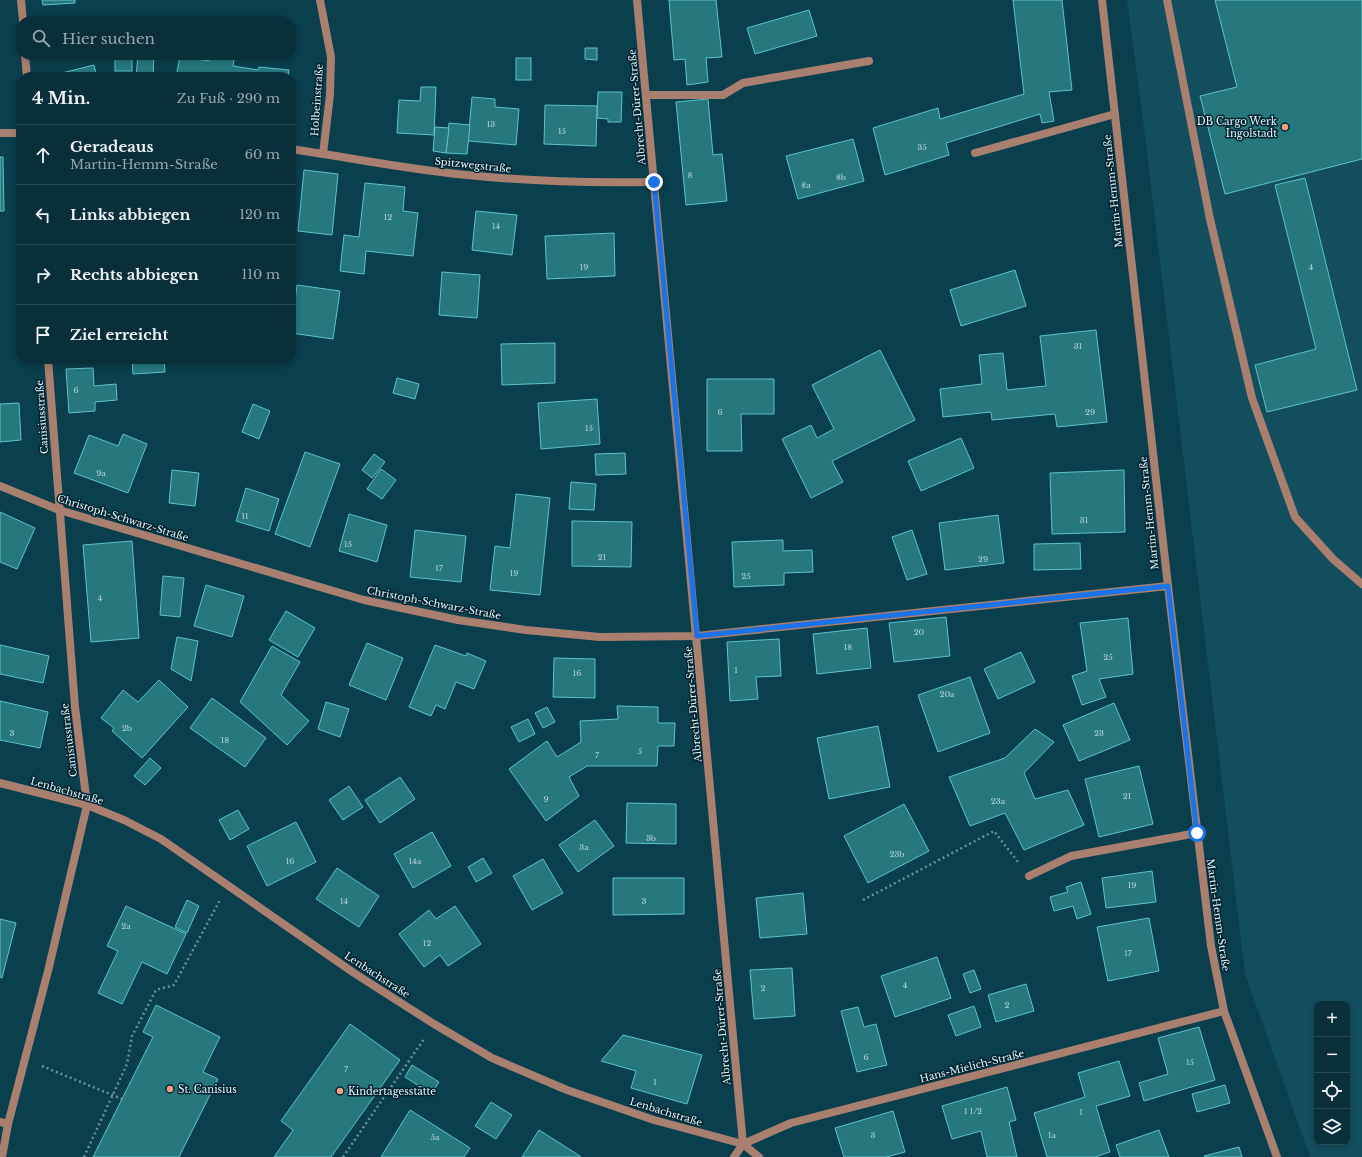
<!DOCTYPE html>
<html lang="de">
<head>
<meta charset="utf-8">
<style>
	body { margin:0; font-family:"Libre Baskerville",serif; background:#163b45; color:#f1f3f6 }
	.controls { position:absolute; right:12px; bottom:12px; display:grid; overflow:hidden; border-radius:8px; box-shadow:0 2px 6px #0003 }
	.controls button { width:36px; height:36px; display:grid; place-items:center; padding:0; border:0; border-bottom:1px solid #294a54; background:#082f3a; color:#f1f3f6; font:20px sans-serif }
	.stop { position:absolute; width:12px; height:12px; margin:-9px; border:3px solid #1a73e8; border-radius:50%; background:#fff }
	.stop.end { background:#1a73e8; border-color:#fff; box-shadow:0 1px 4px #0008 }
	.list { margin:0; padding:0; list-style:none }
	h2 { display:flex; justify-content:space-between; align-items:center; height:52px; margin:0; padding:0 16px; font-size:17px }
	h2 small { font-size:13px; font-weight:400; color:#98a9af }
	.list li { display:grid; grid-template-columns:26px 1fr auto; gap:12px; align-items:center; box-sizing:border-box; height:60px; padding:0 16px; border-top:1px solid #294a54 }
	.list b { display:block; font-size:15px; white-space:nowrap }
	.list p { margin:0; font-size:13px; white-space:nowrap; color:#98a9af }
	.list em { font-size:13px; font-style:normal; color:#98a9af }
	.icon { flex:none; width:22px; height:22px; fill:none; stroke:currentColor; stroke-width:2; stroke-linecap:round; stroke-linejoin:round }
	.map { position:relative; flex:none; width:1362px; height:1157px; overflow:hidden }
	.search { position:absolute; background:#082f3a; box-shadow:0 2px 6px #0003; left:16px; top:16px; width:280px; height:44px; display:flex; align-items:center; gap:10px; box-sizing:border-box; padding:0 14px; border-radius:16px; color:#98a9af; font-size:15px }
	.panel { position:absolute; background:#082f3a; box-shadow:0 2px 6px #0003; left:16px; top:72px; width:280px; height:292px; border-radius:16px }
	.map>svg:first-child { display:block }
</style>
</head>
<body>
<div class="map">
<svg width="1362" height="1157" viewBox="0 0 1362 1157">
	<rect width="100%" height="100%" fill="#0a3f4d"/>
	<!-- built -->
	<path fill="#134e5e" fill-rule="evenodd" d="M1127,0H1362V1157H1310L1245,974L1144,128ZM1317,1004H1347V1142H1317Z"/>
	<!-- building -->
	<g fill="#26787d" stroke="#5dc4cb">
		<polygon points="42,0 75,0 75,3 43,5"/>
		<polygon points="669,0 716,0 722,57 706,58 708,82 687,85 685,59 674,60"/>
		<polygon points="1013,0 1062,0 1072,90 1049,92 1054,121 1042,123 1040,114 946,143 949,155 885,175 873,128 938,108 940,119 1024,94"/>
		<polygon points="1215,0 1362,0 1362,159 1225,194 1200,96 1237,87"/>
		<polygon points="809,10 817,36 755,54 747,28"/>
		<polygon points="585,48 597,48 597,60 585,59"/>
		<rect x="115" y="55" width="17" height="16"/>
		<polygon points="138,55 154,55 153,77 136,77"/>
		<polygon points="211,55 235,55 233,66 258,70 259,67 289,70 288,77 176,77 180,56 209,61"/>
		<rect x="516" y="58" width="15" height="22"/>
		<polygon points="94,65 97,77 54,77 54,75"/>
		<polygon points="421,87 436,87 434,135 397,133 399,100 420,101"/>
		<polygon points="598,92 622,92 621,122 608,122 608,119 597,118"/>
		<polygon points="472,97 495,99 495,107 519,109 516,145 468,141"/>
		<polygon points="708,99 713,155 722,154 727,201 686,205 676,102"/>
		<polygon points="545,105 597,106 596,146 544,144"/>
		<polygon points="449,123 470,125 467,154 446,153"/>
		<polygon points="435,127 449,128 446,153 433,151"/>
		<polygon points="853,139 864,181 798,199 786,156"/>
		<polygon points="0,157 3,157 4,211 0,211"/>
		<polygon points="304,170 338,174 332,235 298,231"/>
		<polygon points="1305,178 1357,390 1267,412 1255,365 1316,349 1275,185"/>
		<polygon points="365,183 405,187 403,211 418,213 413,256 366,251 364,274 340,271 344,235 359,237"/>
		<polygon points="476,211 517,215 512,255 472,250"/>
		<polygon points="614,233 615,276 547,279 545,236"/>
		<polygon points="291,241 295,242 292,262 291,262"/>
		<polygon points="1015,270 1026,306 961,326 950,290"/>
		<polygon points="442,272 480,275 477,318 439,315"/>
		<polygon points="297,285 340,291 333,339 291,333"/>
		<polygon points="1096,330 1107,422 1057,427 1055,414 992,420 991,412 943,417 940,389 982,384 979,355 1003,353 1007,390 1046,386 1040,336"/>
		<polygon points="555,343 555,383 502,385 501,344"/>
		<polygon points="880,350 915,420 832,461 843,482 811,498 782,439 811,425 817,438 834,429 812,385"/>
		<polygon points="132,359 164,359 165,372 133,374"/>
		<polygon points="93,368 94,386 116,384 117,400 95,402 95,411 69,413 66,369"/>
		<polygon points="397,378 419,384 415,399 393,393"/>
		<polygon points="707,379 774,379 774,414 741,414 742,451 707,451"/>
		<polygon points="597,399 600,444 541,449 538,403"/>
		<polygon points="19,403 21,440 0,442 0,404"/>
		<polygon points="253,404 270,411 259,439 242,432"/>
		<polygon points="123,434 147,444 128,493 74,473 89,435 118,446"/>
		<polygon points="961,438 974,468 921,491 908,461"/>
		<polygon points="305,452 340,464 310,547 275,534"/>
		<polygon points="625,453 626,474 596,475 595,454"/>
		<polygon points="374,454 385,462 372,478 362,470"/>
		<polygon points="381,469 396,480 382,499 367,489"/>
		<polygon points="172,470 199,473 195,506 169,503"/>
		<polygon points="1124,470 1125,532 1052,534 1050,473"/>
		<polygon points="571,482 596,484 594,510 569,509"/>
		<polygon points="246,488 279,499 269,531 236,521"/>
		<polygon points="516,494 550,498 540,595 490,590 495,546 510,548"/>
		<polygon points="0,512 35,528 17,569 0,562"/>
		<polygon points="349,514 387,525 377,562 339,551"/>
		<polygon points="998,515 1004,563 945,570 939,523"/>
		<polygon points="572,521 632,522 631,567 572,566"/>
		<polygon points="415,530 466,536 461,582 410,577"/>
		<polygon points="912,530 927,574 907,580 892,537"/>
		<polygon points="783,540 783,551 812,550 813,572 784,573 784,585 734,587 732,542"/>
		<polygon points="132,541 139,638 91,642 83,545"/>
		<polygon points="1080,543 1081,569 1034,570 1034,544"/>
		<polygon points="163,576 184,578 180,617 160,615"/>
		<polygon points="206,585 244,596 232,637 194,626"/>
		<polygon points="286,611 315,628 298,657 269,640"/>
		<polygon points="946,617 950,656 894,662 889,623"/>
		<polygon points="1128,618 1133,674 1099,679 1106,697 1082,705 1072,676 1087,671 1080,623"/>
		<polygon points="867,628 871,668 817,674 813,634"/>
		<polygon points="177,637 198,641 191,681 171,669"/>
		<polygon points="779,639 781,676 756,677 758,699 730,701 727,642"/>
		<polygon points="367,643 403,658 386,700 349,685"/>
		<polygon points="0,645 49,656 43,683 0,674"/>
		<polygon points="435,645 466,656 467,653 486,661 474,689 456,682 445,709 436,705 431,716 409,707"/>
		<polygon points="272,646 300,662 281,695 309,721 287,745 240,702"/>
		<polygon points="1021,652 1035,682 998,699 984,669"/>
		<polygon points="554,658 595,659 595,698 553,697"/>
		<polygon points="970,677 990,733 938,752 918,695"/>
		<polygon points="159,680 188,707 142,758 112,731 114,728 101,718 123,690 138,702"/>
		<polygon points="212,698 266,738 245,767 190,728"/>
		<polygon points="0,701 48,712 40,748 0,740"/>
		<polygon points="326,702 349,709 340,737 318,729"/>
		<polygon points="1114,703 1130,740 1079,761 1063,725"/>
		<polygon points="617,706 658,707 658,723 675,723 674,746 658,746 657,766 587,766 569,777 579,796 546,821 509,769 547,741 557,757 581,742 580,721 618,719"/>
		<polygon points="547,707 555,722 543,728 535,713"/>
		<polygon points="528,719 535,734 519,742 511,727"/>
		<polygon points="878,726 890,787 829,799 817,738"/>
		<polygon points="1035,729 1054,742 1024,773 1035,799 1068,790 1084,825 1024,850 1005,813 970,826 949,777 1005,758"/>
		<polygon points="150,758 161,768 145,785 134,776"/>
		<polygon points="1139,766 1153,824 1099,837 1085,779"/>
		<polygon points="400,777 415,799 380,823 365,800"/>
		<polygon points="349,786 363,807 343,820 329,800"/>
		<polygon points="627,803 676,804 676,844 626,843"/>
		<polygon points="904,804 929,851 868,883 844,836"/>
		<polygon points="238,810 249,829 230,840 219,820"/>
		<polygon points="595,820 614,846 578,872 559,845"/>
		<polygon points="296,822 316,862 267,886 247,846"/>
		<polygon points="432,832 451,866 413,888 394,854"/>
		<polygon points="483,858 492,873 476,882 468,867"/>
		<polygon points="543,859 563,893 532,910 513,876"/>
		<polygon points="337,868 379,896 359,927 316,899"/>
		<polygon points="1152,871 1156,902 1106,908 1102,878"/>
		<polygon points="613,878 684,878 684,914 613,915"/>
		<polygon points="1081,882 1091,914 1077,919 1073,906 1054,911 1050,897 1068,892 1066,887"/>
		<polygon points="803,893 807,934 760,938 756,898"/>
		<polygon points="187,900 199,906 187,933 175,927"/>
		<polygon points="126,906 186,934 167,974 142,962 122,1004 98,993 118,951 107,946"/>
		<polygon points="455,906 481,944 448,966 440,955 424,967 399,934 429,910 436,919"/>
		<polygon points="1149,918 1159,971 1108,981 1097,927"/>
		<polygon points="0,919 16,923 2,978 0,977"/>
		<polygon points="937,957 951,998 895,1017 881,976"/>
		<polygon points="792,968 795,1016 754,1019 750,970"/>
		<polygon points="974,970 981,989 970,993 963,974"/>
		<polygon points="1026,984 1034,1011 996,1022 988,995"/>
		<polygon points="156,1005 220,1037 203,1072 218,1079 179,1157 93,1157 153,1037 143,1032"/>
		<polygon points="974,1006 981,1027 956,1036 948,1015"/>
		<polygon points="858,1007 864,1027 876,1024 887,1065 857,1072 841,1011"/>
		<polygon points="350,1024 400,1060 331,1157 274,1157 293,1130 281,1121"/>
		<polygon points="1199,1027 1215,1080 1144,1101 1139,1083 1168,1074 1158,1038"/>
		<polygon points="623,1035 702,1055 687,1104 631,1088 636,1071 601,1061"/>
		<polygon points="1119,1061 1130,1096 1096,1106 1110,1152 1095,1157 1047,1157 1034,1113 1085,1097 1078,1073"/>
		<polygon points="412,1065 439,1082 431,1094 405,1077"/>
		<polygon points="1225,1085 1230,1103 1197,1112 1192,1094"/>
		<polygon points="1007,1087 1016,1120 1009,1122 1017,1157 987,1157 981,1131 952,1139 942,1106"/>
		<polygon points="491,1102 512,1115 496,1139 475,1126"/>
		<polygon points="410,1110 470,1148 464,1157 381,1157"/>
		<polygon points="893,1111 905,1152 886,1157 844,1157 835,1128"/>
		<polygon points="539,1130 580,1156 580,1157 522,1157"/>
		<polygon points="1159,1130 1169,1157 1120,1157 1116,1145"/>
		<polygon points="1239,1147 1242,1157 1205,1157 1204,1156"/>
	</g>
	<g fill="none" stroke-linecap="round" stroke-linejoin="round">
		<!-- path -->
		<g stroke="#6b909a" stroke-width="2.5" stroke-dasharray="2 3" stroke-linecap="butt">
			<polyline points="863,900 994,831 1018,862"/>
			<polyline points="42,1066 122,1099"/>
			<polyline points="84,1157 127,1064 132,1036 156,990 174,985 220,900"/>
			<polyline points="343,1157 424,1039"/>
		</g>
		<!-- service -->
		<g stroke="#a97f6f" stroke-width="8">
			<polyline points="1167,0 1210,219 1252,398 1295,517 1333,559 1362,584"/>
			<polyline points="646,95 723,95 743,83 869,61"/>
			<polyline points="975,153 1115,114"/>
			<polyline points="1029,876 1071,856 1197,833"/>
		</g>
		<!-- minor -->
		<g stroke="#a97f6f" stroke-width="8">
			<polyline points="21,0 23,21"/>
			<polyline points="320,0 331,57 330,95 323,154"/>
			<polyline points="637,0 743,1144"/>
			<polyline points="1102,0 1168,586 1211,946 1224,1011 1277,1157"/>
			<polyline points="25,55 27,77"/>
			<polyline points="0,133 21,133"/>
			<path d="M291,149C353,158 415,171 478,176C537,182 595,183 654,182"/>
			<polyline points="0,486 59,510 364,600 458,620 526,630 600,637 697,636 1168,586"/>
			<polyline points="0,783 87,805 124,820 161,839 354,973 434,1024 492,1058 567,1090 654,1120 743,1144 759,1157"/>
			<polyline points="0,1122 8,1124"/>
			<polyline points="2,1157 8,1124 48,971 87,805 75,707 48,359"/>
			<polyline points="734,1157 743,1144 791,1123 1224,1011"/>
		</g>
	</g>
	<g fill="none" stroke-linecap="round" stroke-linejoin="round">
		<!-- route -->
		<polyline stroke="#1a73e8" stroke-width="5" points="654,182 697,636 1168,586 1197,833"/>
	</g>
	<!-- markers -->
	<g fill="#f2a081" stroke="#002430" stroke-width="1.5">
		<circle cx="1285" cy="127" r="4"/>
		<circle cx="170" cy="1089" r="4"/>
		<circle cx="340" cy="1091" r="4"/>
	</g>
	<g text-anchor="middle" dominant-baseline="central" stroke-width="3" stroke-linejoin="round" paint-order="stroke">
		<!-- number labels -->
		<g font-size="8" fill="#b6d6dc">
			<text x="491" y="124">13</text>
			<text x="562" y="131">15</text>
			<text x="922" y="147">35</text>
			<text x="690" y="175">8</text>
			<text x="841" y="177">8b</text>
			<text x="806" y="185">8a</text>
			<text x="388" y="217">12</text>
			<text x="496" y="226">14</text>
			<text x="584" y="267">19</text>
			<text x="1311" y="267">4</text>
			<text x="1078" y="346">31</text>
			<text x="76" y="390">6</text>
			<text x="720" y="412">6</text>
			<text x="1090" y="412">29</text>
			<text x="589" y="428">15</text>
			<text x="101" y="473">9a</text>
			<text x="245" y="516">11</text>
			<text x="1084" y="520">31</text>
			<text x="348" y="544">15</text>
			<text x="602" y="557">21</text>
			<text x="983" y="559">29</text>
			<text x="439" y="568">17</text>
			<text x="514" y="573">19</text>
			<text x="746" y="576">25</text>
			<text x="100" y="598">4</text>
			<text x="919" y="632">20</text>
			<text x="848" y="647">18</text>
			<text x="1108" y="657">25</text>
			<text x="736" y="670">1</text>
			<text x="577" y="673">16</text>
			<text x="947" y="694">20a</text>
			<text x="127" y="728">2b</text>
			<text x="12" y="733">3</text>
			<text x="1099" y="733">23</text>
			<text x="225" y="740">18</text>
			<text x="640" y="751">5</text>
			<text x="597" y="755">7</text>
			<text x="1127" y="796">21</text>
			<text x="546" y="799">9</text>
			<text x="998" y="801">23a</text>
			<text x="651" y="838">3b</text>
			<text x="584" y="847">3a</text>
			<text x="897" y="854">23b</text>
			<text x="290" y="861">16</text>
			<text x="415" y="861">14a</text>
			<text x="1132" y="885">19</text>
			<text x="344" y="901">14</text>
			<text x="644" y="901">3</text>
			<text x="126" y="926">2a</text>
			<text x="427" y="943">12</text>
			<text x="1128" y="953">17</text>
			<text x="905" y="985">4</text>
			<text x="763" y="988">2</text>
			<text x="1007" y="1005">2</text>
			<text x="866" y="1057">6</text>
			<text x="1190" y="1062">15</text>
			<text x="346" y="1069">7</text>
			<text x="655" y="1082">1</text>
			<text x="973" y="1111">1 1/2</text>
			<text x="1081" y="1112">1</text>
			<text x="873" y="1135">3</text>
			<text x="1052" y="1135">1a</text>
			<text x="435" y="1137">5a</text>
		</g>
		<!-- street labels -->
		<g font-size="10" fill="#e6f6fc" stroke="#002430">
			<text transform="translate(317 100) rotate(-86)">Holbeinstraße</text>
			<text transform="translate(637 107) rotate(-95)">Albrecht-Dürer-Straße</text>
			<text transform="translate(473 165) rotate(6)">Spitzwegstraße</text>
			<text transform="translate(1113 191) rotate(-96)">Martin-Hemm-Straße</text>
			<text transform="translate(42 417) rotate(-94)">Canisiusstraße</text>
			<text transform="translate(1149 513) rotate(-96)">Martin-Hemm-Straße</text>
			<text transform="translate(123 518) rotate(17)">Christoph-Schwarz-Straße</text>
			<text transform="translate(434 603) rotate(11)">Christoph-Schwarz-Straße</text>
			<text transform="translate(693 704) rotate(-95)">Albrecht-Dürer-Straße</text>
			<text transform="translate(69 740) rotate(-97)">Canisiusstraße</text>
			<text transform="translate(67 791) rotate(16)">Lenbachstraße</text>
			<text transform="translate(1218 915) rotate(82)">Martin-Hemm-Straße</text>
			<text transform="translate(377 975) rotate(33)">Lenbachstraße</text>
			<text transform="translate(722 1027) rotate(-95)">Albrecht-Dürer-Straße</text>
			<text transform="translate(972 1066) rotate(-14)">Hans-Mielich-Straße</text>
			<text transform="translate(666 1112) rotate(17)">Lenbachstraße</text>
		</g>
		<!-- poi labels -->
		<g font-size="10" fill="#e6f6fc" stroke="#002430" text-anchor="start">
			<text x="1277" y="121" text-anchor="end">DB Cargo Werk<tspan x="1277" dy="12">Ingolstadt</tspan></text>
			<text x="178" y="1089">St. Canisius</text>
			<text x="348" y="1091">Kindertagesstätte</text>
		</g>
	</g>
</svg>
<div class="controls">
<button>+</button>
<button>−</button>
<button><svg class="icon" aria-label="locate" viewBox="0 0 24 24"><circle cx="12" cy="12" r="6"/><path d="M12 2v4M12 18v4M2 12h4M18 12h4"/></svg></button>
<button><svg class="icon" aria-label="layers" viewBox="0 0 24 24"><path d="M12 4l9 5-9 5-9-5zM3 14l9 5 9-5"/></svg></button>
</div>
<div class="stop" style="left:1197px;top:833px"></div>
<div class="stop end" style="left:654px;top:182px"></div>
<div class="search"><svg class="icon" aria-label="search" viewBox="0 0 24 24"><circle cx="10" cy="10" r="6"/><path d="M15 15l6 6"/></svg>Hier suchen</div>
<section class="panel">
<h2>4 Min.<small>Zu Fuß · 290 m</small></h2>
<ul class="list">
<li><svg class="icon" aria-label="ahead" viewBox="0 0 24 24"><path d="M12 20V5M6 11l6-6 6 6"/></svg><div><b>Geradeaus</b><p>Martin-Hemm-Straße</p></div><em>60 m</em></li>
<li><svg class="icon" aria-label="left" viewBox="0 0 24 24"><path d="M17 20v-9H6M10 6l-5 5 5 5"/></svg><div><b>Links abbiegen</b></div><em>120 m</em></li>
<li><svg class="icon" aria-label="right" viewBox="0 0 24 24"><path d="M7 20v-9h11M14 6l5 5-5 5"/></svg><div><b>Rechts abbiegen</b></div><em>110 m</em></li>
<li><svg class="icon" aria-label="arrive" viewBox="0 0 24 24"><path d="M6 21V4h12l-3 4 3 4H6"/></svg><div><b>Ziel erreicht</b></div></li>
</ul>
</section>
</div>
</body>
</html>
